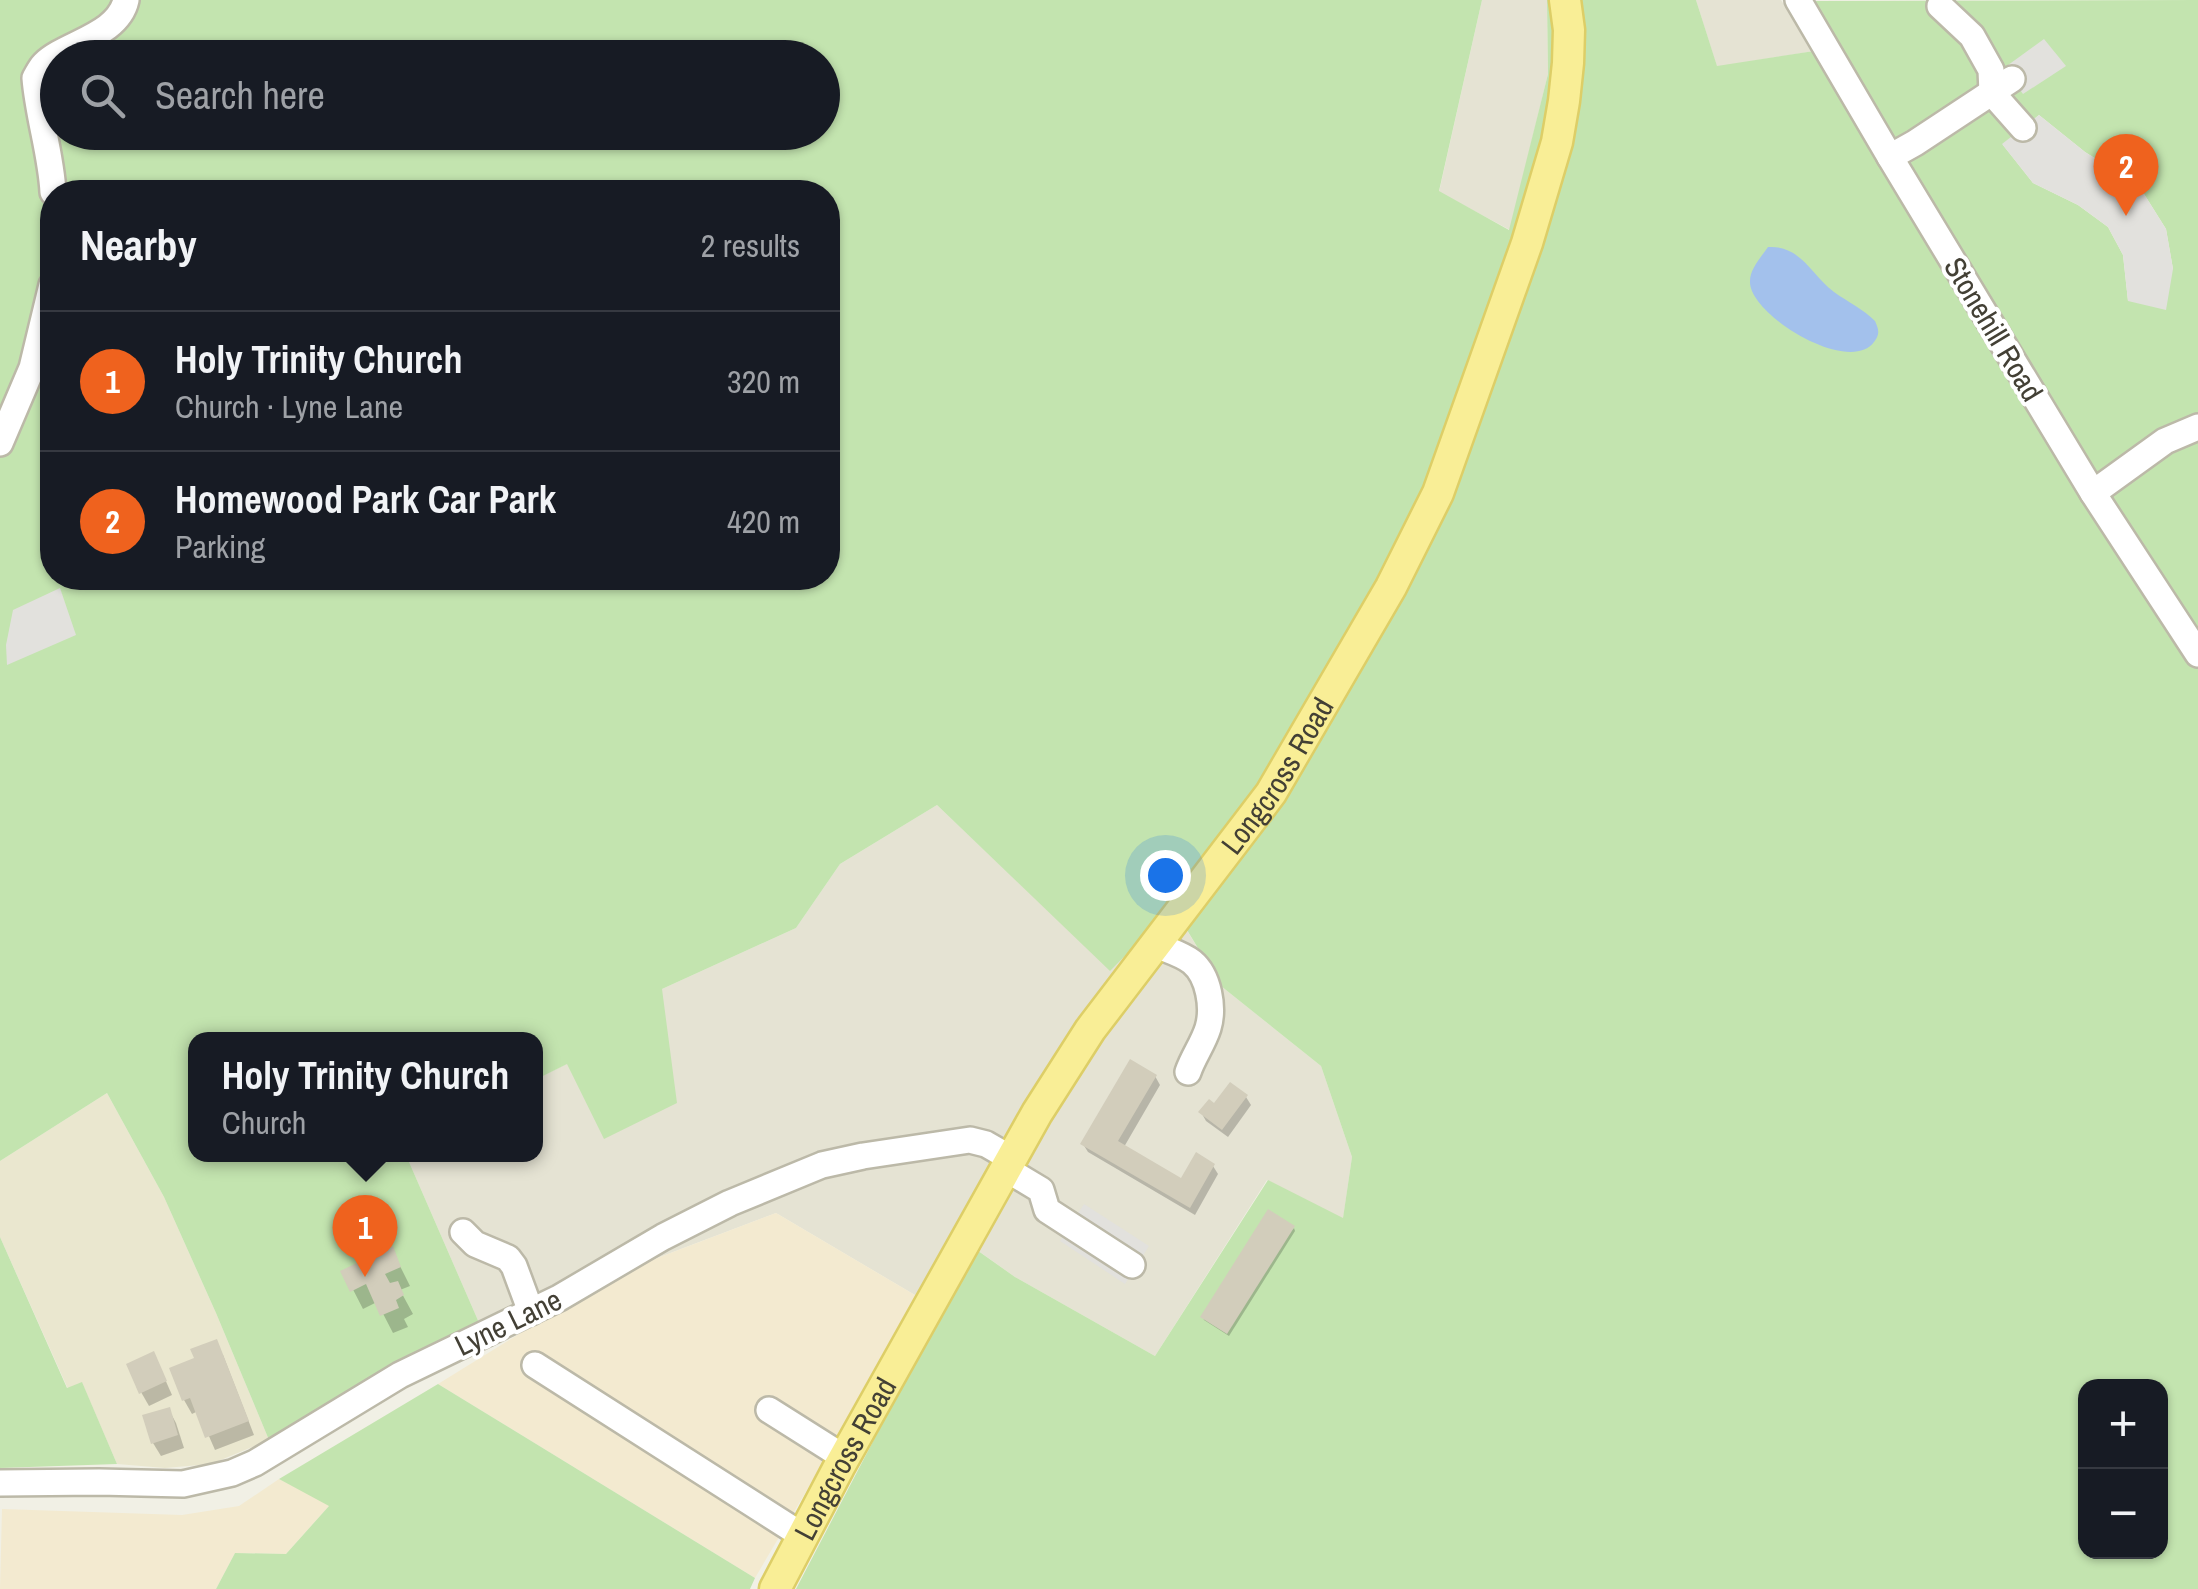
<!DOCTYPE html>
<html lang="en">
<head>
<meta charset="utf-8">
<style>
	body { margin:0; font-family:"Archivo Narrow",sans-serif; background:#20242c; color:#f1f3f6 }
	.controls { position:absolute; right:30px; bottom:30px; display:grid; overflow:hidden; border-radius:20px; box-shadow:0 2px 8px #0004 }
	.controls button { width:90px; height:90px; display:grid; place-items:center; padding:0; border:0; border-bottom:2px solid #363941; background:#171b24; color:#f1f3f6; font:50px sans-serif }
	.you { position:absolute; left:1165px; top:875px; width:35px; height:35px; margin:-25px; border:8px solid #fff; border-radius:50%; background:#1a73e8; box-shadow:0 0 0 15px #1a73e833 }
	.badge { display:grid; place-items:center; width:65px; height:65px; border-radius:50%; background:#ef621e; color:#fff; font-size:32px; font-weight:700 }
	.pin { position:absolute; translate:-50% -82px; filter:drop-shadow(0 2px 5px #0008) }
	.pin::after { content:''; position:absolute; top:52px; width:35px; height:30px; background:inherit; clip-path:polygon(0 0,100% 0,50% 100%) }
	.popup { position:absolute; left:188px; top:1032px; width:355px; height:130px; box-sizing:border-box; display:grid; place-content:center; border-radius:20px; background:#171b24; filter:drop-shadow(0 2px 8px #0005); font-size:32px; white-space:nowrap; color:#9ea1a6 }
	.popup b { font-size:38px; color:#f1f3f6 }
	.popup::after { content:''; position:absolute; left:50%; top:100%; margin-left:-20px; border:20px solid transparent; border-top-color:#171b24 }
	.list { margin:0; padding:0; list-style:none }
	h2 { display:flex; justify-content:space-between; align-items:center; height:130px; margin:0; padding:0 40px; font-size:42px }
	h2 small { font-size:32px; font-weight:400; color:#9ea1a6 }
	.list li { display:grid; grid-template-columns:65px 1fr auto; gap:30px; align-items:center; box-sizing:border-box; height:140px; padding:0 40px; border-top:2px solid #363941 }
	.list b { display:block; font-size:38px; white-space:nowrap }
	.list p { margin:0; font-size:32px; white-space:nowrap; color:#9ea1a6 }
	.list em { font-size:32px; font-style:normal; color:#9ea1a6 }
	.icon { flex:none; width:55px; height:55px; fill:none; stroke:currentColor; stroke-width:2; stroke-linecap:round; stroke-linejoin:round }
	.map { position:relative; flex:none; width:2198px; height:1589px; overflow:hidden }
	.search { position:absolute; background:#171b24; box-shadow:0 2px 8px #0004; left:40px; top:40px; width:800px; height:110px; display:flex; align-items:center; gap:25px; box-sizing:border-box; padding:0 35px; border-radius:55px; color:#9ea1a6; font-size:38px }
	.panel { position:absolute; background:#171b24; box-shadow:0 2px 8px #0004; left:40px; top:180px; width:800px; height:410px; border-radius:40px }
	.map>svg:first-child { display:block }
</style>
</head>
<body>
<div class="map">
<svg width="2198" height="1589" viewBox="0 0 2198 1589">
	<rect width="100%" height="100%" fill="#f1f0e5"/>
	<!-- residential -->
	<g fill="#e5e3d3">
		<polygon points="1482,0 1547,0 1548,74 1510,230 1439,192"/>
		<polygon points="1696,0 1781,0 1814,51 1717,67"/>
		<polygon points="937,805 1110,970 1172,906 1221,986 1321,1066 1352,1157 1343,1219 1267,1180 1155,1356 1015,1277 956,1235 920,1298 776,1213 480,1325 406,1155 535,1154 535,1080 566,1064 662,989 796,928 840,864"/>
	</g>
	<!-- commercial -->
	<g fill="#f3ead0">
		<polygon points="776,1213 920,1298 755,1578 438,1384 618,1273"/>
		<polygon points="279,1479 330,1505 286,1554 235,1553 216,1589 0,1589 2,1509 182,1515 239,1506"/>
	</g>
	<!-- education -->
	<polygon fill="#eae7cf" points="107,1093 164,1197 216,1313 269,1440 211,1464 165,1468 117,1464 82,1383 68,1389 0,1237 0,1161"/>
	<!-- green -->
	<g fill="#c3e4af" fill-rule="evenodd">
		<path d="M0,0H1482L1439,191L1509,230L1548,74L1547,0H1696L1717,66L1814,51L1816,1L2198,0V1589H796L974,1248L1015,1277L1155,1356L1268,1180L1343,1218L1352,1157L1321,1066L1221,986L1173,907L1110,971L937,805L840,864L796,928L662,989L677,1103L604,1139L567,1064L535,1080V1040H195V1154L406,1155L480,1325L425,1347L269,1440L216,1313L164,1197L107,1093L0,1161ZM58,58H822V132H58ZM2039,115L2085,152L2139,186L2166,229L2173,269L2128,301L2123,255L2108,227L2078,205L2033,183L2003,145ZM52,192H828V578H52ZM2086,1386H2160V1552H2086Z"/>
		<polygon points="0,1237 67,1388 82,1382 117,1464 0,1468"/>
		<polygon points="438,1384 755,1578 750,1589 216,1589 235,1553 286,1554 329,1506 279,1479"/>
	</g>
	<!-- parking -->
	<g fill="#e2e1dd">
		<polygon points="2044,39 2066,66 2023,94 2004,68"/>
		<polygon points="2039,115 2085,152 2139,186 2166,229 2173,269 2166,310 2128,301 2123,255 2108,227 2078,205 2033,183 2002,144"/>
		<polygon points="60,588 76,635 7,665 6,645 13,610"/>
		<polygon points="1084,1204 1149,1246 1125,1284 1060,1241"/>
	</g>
	<!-- water -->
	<path fill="#a3c1ec" d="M1768,247C1801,245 1811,275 1834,292C1848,302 1863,309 1875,321C1879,330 1880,334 1874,342C1849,376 1748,314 1750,281C1750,269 1761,257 1768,247Z"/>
	<!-- shadow -->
	<g fill="#0003">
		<polygon points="1155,1076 1160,1085 1124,1147 1182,1181 1213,1166 1218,1174 1195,1215 1088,1152 1083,1144"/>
		<polygon points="1246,1097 1251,1105 1228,1137 1206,1121 1201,1112"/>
		<polygon points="1294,1228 1295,1231 1229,1336 1204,1320 1203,1317"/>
		<polygon points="392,1250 410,1286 400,1290 413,1314 404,1319 408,1327 393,1333 377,1302 363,1309 344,1272"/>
		<polygon points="223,1355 254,1435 215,1450 198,1411 192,1414 184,1400 173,1370"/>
		<polygon points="160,1368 172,1395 149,1406 141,1392"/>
		<polygon points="169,1410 176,1423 184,1448 161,1456 153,1443"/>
	</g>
	<!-- building -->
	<g fill="#d2cdbb">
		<polygon points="1130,1059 1157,1075 1118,1141 1181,1178 1196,1152 1215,1164 1190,1208 1080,1144"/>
		<polygon points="1230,1082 1248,1095 1222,1130 1198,1112 1209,1099 1214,1103"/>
		<polygon points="1268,1209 1295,1226 1227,1334 1200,1317"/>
		<polygon points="373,1236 380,1253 393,1246 401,1267 385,1274 390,1283 398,1281 404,1295 396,1300 399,1308 380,1316 366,1284 350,1292 340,1271 357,1263 351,1247"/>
		<polygon points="217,1339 249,1421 205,1438 190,1398 182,1401 169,1368 194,1358 190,1349"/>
		<polygon points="154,1351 167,1381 139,1394 126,1364"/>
		<polygon points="170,1407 178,1435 151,1444 142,1415"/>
	</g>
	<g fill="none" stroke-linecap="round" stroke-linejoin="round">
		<!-- minor casing -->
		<g stroke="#bcb9a8" stroke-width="30">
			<g id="minor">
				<polyline points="1798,0 1890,157 2093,493 2198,654"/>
				<polyline points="1940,6 1972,36 1991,70 1992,93 2023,128"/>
				<polyline points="1890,157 1915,143 2012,79"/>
				<path d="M53,192C51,154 38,116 35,78C38,73 40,68 44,64C65,43 118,36 126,0"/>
				<polyline points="0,443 32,368 52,285"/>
				<polyline points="2093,493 2165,441 2198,427"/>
				<path d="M1156,945C1167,950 1182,954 1192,962C1209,976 1214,1008 1208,1028C1203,1044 1193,1057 1188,1072"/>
				<polyline points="1006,1169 1041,1190 1047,1210 1132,1265"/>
				<polyline points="463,1232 475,1244 508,1258 514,1266 531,1312"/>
				<polyline points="535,1365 803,1536"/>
				<polyline points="769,1410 845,1458"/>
				<polyline points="0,1483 99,1482 183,1484 232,1473 255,1463 400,1375 559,1298 663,1237 730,1203 822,1165 863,1156 970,1140 986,1144 1012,1159"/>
			</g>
		</g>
		<!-- major casing -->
		<g stroke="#ddce67" stroke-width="35">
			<g id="major">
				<path id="s1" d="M775,1589L839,1467L1037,1113L1090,1030L1271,793L1391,587L1438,493L1527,243L1557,142L1564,101L1568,63L1569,30L1565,0"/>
			</g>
		</g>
		<!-- minor -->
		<use href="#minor" stroke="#fff" stroke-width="25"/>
		<!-- major -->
		<use href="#major" stroke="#f9ee96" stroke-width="30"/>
	</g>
	<g text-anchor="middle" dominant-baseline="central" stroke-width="8" stroke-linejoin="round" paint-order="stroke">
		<!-- street labels -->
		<g font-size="30" fill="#434035" stroke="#fff">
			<text transform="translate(1994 329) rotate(59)">Stonehill Road</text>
			<text stroke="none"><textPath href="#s1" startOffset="958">Longcross Road</textPath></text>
			<text transform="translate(508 1322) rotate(-26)">Lyne Lane</text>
			<text stroke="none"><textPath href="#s1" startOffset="148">Longcross Road</textPath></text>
		</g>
	</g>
</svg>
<div class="controls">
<button>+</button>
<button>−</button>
</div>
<div class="you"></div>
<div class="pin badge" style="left:365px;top:1277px">1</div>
<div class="popup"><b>Holy Trinity Church</b>Church</div>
<div class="pin badge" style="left:2126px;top:216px">2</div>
<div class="search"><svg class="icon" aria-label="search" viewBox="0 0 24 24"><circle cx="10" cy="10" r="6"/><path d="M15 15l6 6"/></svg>Search here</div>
<section class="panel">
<h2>Nearby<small>2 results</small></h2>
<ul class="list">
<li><span class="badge">1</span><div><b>Holy Trinity Church</b><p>Church · Lyne Lane</p></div><em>320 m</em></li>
<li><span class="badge">2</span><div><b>Homewood Park Car Park</b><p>Parking</p></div><em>420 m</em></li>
</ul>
</section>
</div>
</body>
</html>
